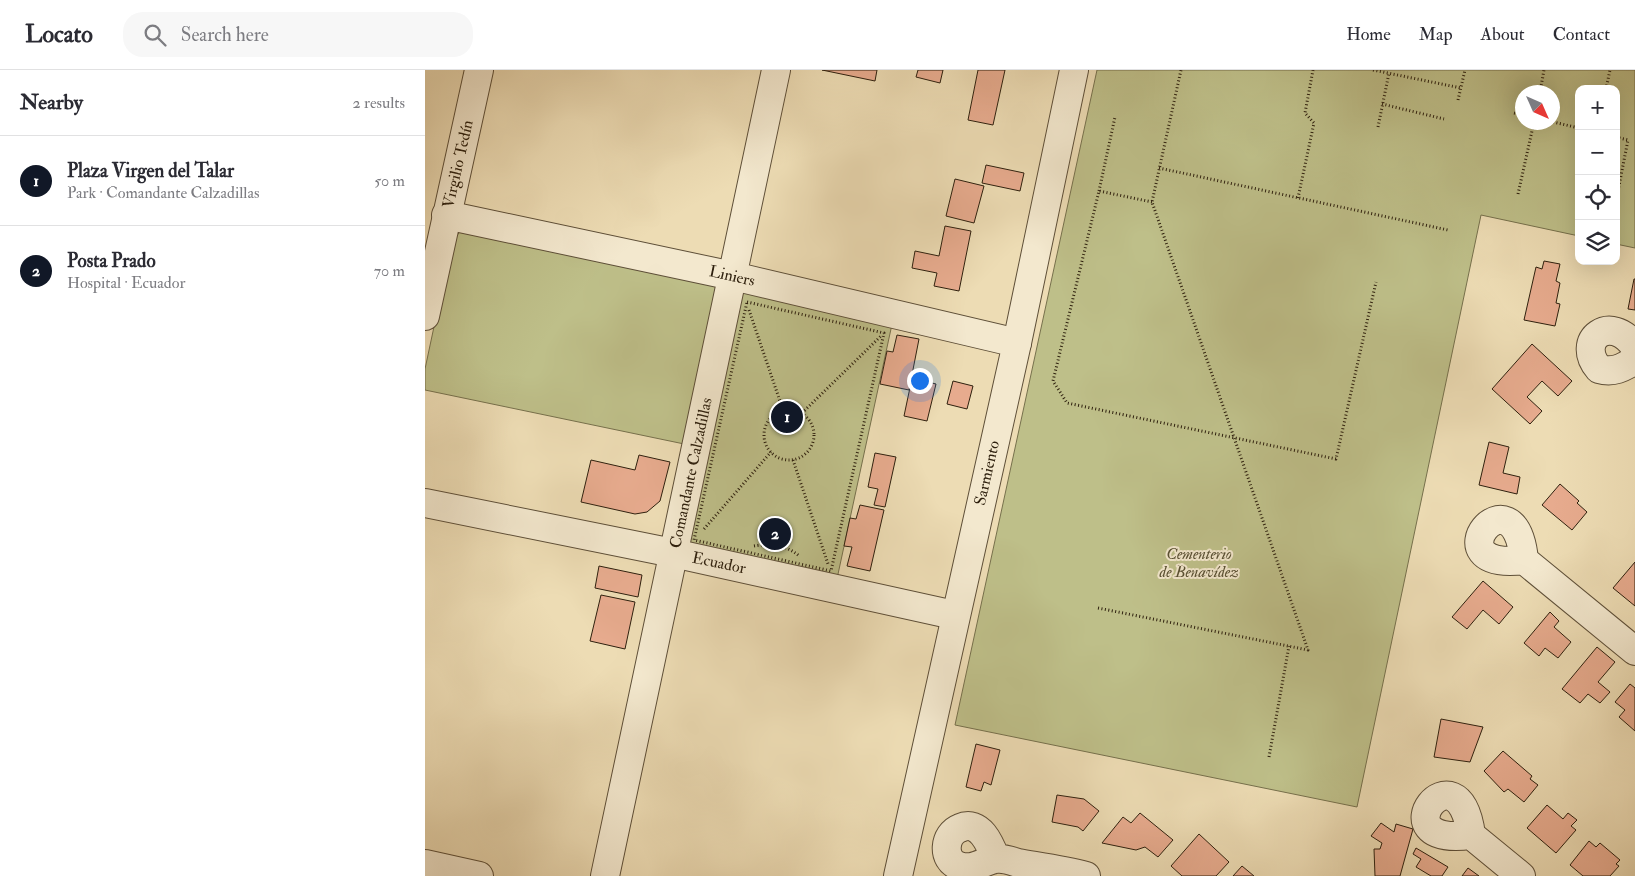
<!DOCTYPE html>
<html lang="en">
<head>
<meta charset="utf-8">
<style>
	body { margin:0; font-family:"IM FELL Double Pica",serif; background:#f7f7f7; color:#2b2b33 }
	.controls { position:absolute; right:15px; top:15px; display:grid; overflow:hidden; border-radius:10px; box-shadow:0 5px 20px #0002 }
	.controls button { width:45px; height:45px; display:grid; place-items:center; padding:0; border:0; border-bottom:1px solid #e1e1e2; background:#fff; color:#2b2b33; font:25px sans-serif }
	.compass { position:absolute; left:1090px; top:15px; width:45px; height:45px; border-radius:50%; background:#fff; box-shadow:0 5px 20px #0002; rotate:135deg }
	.you { position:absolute; left:494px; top:310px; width:18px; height:18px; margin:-12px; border:4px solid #fff; border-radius:50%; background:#1a73e8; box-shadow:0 0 0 8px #1a73e833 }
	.badge { display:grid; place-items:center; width:32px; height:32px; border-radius:50%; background:#111827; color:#fff; font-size:16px; font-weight:700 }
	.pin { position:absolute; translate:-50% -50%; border:2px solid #fff; box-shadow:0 1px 5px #0006 }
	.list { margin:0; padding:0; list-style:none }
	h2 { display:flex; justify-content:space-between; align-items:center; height:65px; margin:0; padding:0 20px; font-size:21px }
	h2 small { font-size:16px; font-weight:400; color:#7c7c81 }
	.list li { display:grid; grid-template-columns:32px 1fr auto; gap:15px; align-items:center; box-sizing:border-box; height:90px; padding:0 20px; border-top:1px solid #e1e1e2 }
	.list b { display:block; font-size:19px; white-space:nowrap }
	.list p { margin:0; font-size:16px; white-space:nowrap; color:#7c7c81 }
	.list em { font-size:16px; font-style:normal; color:#7c7c81 }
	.icon { flex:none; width:28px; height:28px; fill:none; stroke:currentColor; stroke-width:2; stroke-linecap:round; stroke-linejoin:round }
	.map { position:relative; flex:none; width:1210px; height:806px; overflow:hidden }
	header { display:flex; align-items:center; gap:30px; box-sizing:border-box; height:70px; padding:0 25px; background:#fff; border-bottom:1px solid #e1e1e2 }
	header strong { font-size:24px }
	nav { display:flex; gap:28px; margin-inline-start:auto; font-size:18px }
	.search { width:350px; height:45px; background:#f7f7f7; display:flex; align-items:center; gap:12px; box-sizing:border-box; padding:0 18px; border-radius:20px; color:#7c7c81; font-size:19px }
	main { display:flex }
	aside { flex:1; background:#fff }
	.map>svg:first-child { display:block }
</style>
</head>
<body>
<header>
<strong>Locato</strong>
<div class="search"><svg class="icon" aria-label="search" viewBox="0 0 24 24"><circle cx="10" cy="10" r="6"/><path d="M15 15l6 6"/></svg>Search here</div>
<nav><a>Home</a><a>Map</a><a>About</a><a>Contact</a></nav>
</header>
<main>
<aside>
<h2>Nearby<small>2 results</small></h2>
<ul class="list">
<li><span class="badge">1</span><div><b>Plaza Virgen del Talar</b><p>Park · Comandante Calzadillas</p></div><em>50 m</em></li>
<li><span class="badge">2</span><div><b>Posta Prado</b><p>Hospital · Ecuador</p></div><em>70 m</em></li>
</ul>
</aside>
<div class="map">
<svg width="1210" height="806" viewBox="0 0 1210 806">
	<rect width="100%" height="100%" fill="#eddcb4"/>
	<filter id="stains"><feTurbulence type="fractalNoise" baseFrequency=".004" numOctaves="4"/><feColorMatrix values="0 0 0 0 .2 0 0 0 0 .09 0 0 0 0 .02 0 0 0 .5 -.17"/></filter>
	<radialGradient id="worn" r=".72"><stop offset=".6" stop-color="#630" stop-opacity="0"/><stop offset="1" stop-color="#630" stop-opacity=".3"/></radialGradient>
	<!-- green -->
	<g fill="#bebf89" stroke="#76704c" fill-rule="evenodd">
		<path d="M672,0H1210V178L1191,174V19H1154V166L1056,145L932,737L530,655ZM1098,22H1128V52H1098Z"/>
		<polygon points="37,159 282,207 297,222 264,375 0,320 0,299 27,172"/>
		<polygon points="308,206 469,245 410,518 248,483"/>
	</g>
	<!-- building -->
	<g fill="#e7ab8e" stroke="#2e200e">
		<polygon points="397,0 452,0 450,11"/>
		<polygon points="493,0 518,0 515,13 491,7"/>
		<polygon points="553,0 580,0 568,55 543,50"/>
		<polygon points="561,95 599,103 595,121 557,113"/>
		<polygon points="530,109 559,116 549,153 521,146"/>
		<polygon points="520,156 546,161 534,221 509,216 512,203 487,198 490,181 514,186"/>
		<polygon points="1119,191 1135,194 1131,211 1135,213 1131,233 1135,234 1130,256 1099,250 1111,197 1117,199"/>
		<polygon points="1209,209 1210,209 1210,240 1203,239"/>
		<polygon points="472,265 494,269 484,320 455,314 462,281 468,282"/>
		<polygon points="1107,274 1147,311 1133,326 1117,311 1102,327 1117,341 1105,354 1067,319"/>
		<polygon points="487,308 511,314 502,351 479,346"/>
		<polygon points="528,311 548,316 542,339 522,334"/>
		<polygon points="1064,372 1084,377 1078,403 1095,407 1092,424 1054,415"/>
		<polygon points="450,383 471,387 460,437 449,435 453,419 443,417"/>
		<polygon points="214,385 245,392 235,431 222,442 210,444 156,432 166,390 210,400"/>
		<polygon points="1135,414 1154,431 1152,433 1162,442 1147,460 1117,435"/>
		<polygon points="435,435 459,440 445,501 422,496 427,477 419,476 425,448 431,449"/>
		<polygon points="1210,492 1210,536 1188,518"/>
		<polygon points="174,496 217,505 213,527 170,518"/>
		<polygon points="1058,511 1088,537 1074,554 1058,540 1042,559 1027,547"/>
		<polygon points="176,525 210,532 200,579 165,571"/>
		<polygon points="1125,542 1134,551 1129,557 1146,572 1133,588 1120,578 1114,586 1099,573"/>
		<polygon points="1172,577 1190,592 1173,612 1185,622 1175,633 1163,624 1155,633 1137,619"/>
		<polygon points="1205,614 1210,618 1210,661 1194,647 1200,640 1190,632"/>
		<polygon points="1016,649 1058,657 1045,692 1009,687"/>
		<polygon points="551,674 575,680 566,715 559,712 556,721 541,717"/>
		<polygon points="1078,681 1107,706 1105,709 1113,715 1099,732 1083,719 1079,722 1059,701"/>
		<polygon points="632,725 659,729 674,741 658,761 653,757 627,752"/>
		<polygon points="1122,735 1138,749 1143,743 1152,750 1146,756 1151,760 1131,783 1102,758"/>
		<polygon points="715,743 748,770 733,787 720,777 711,780 677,773 698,747 706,753"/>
		<polygon points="956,753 969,762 971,754 988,759 975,806 950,806 949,779 955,779 957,773 946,766"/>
		<polygon points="774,764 804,792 791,806 757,806 746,796"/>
		<polygon points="1164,771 1171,777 1175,773 1195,790 1191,794 1194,796 1185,806 1158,806 1145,795"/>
		<polygon points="991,778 1023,797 1017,806 1006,806 991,797 996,789 988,784"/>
		<polygon points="817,796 829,806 808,806"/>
		<polygon points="1043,798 1054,806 1037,806"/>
	</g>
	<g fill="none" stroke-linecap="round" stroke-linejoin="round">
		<!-- minor casing -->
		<g stroke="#5e4f38" stroke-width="30">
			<g id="minor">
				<polyline points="21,145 308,206 592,273"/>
				<polyline points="0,246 54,0"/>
				<path d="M1210,277C1186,242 1149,270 1174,299C1188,303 1198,298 1210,290"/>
				<polyline points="0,433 248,483 529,545"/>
				<path d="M1099,490C1003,502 1090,394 1099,490L1210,581"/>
				<path d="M1046,765C950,778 1034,670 1046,765L1096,806"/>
				<path d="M571,789C565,774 555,749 535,758C519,764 516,790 534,796C548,801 558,791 571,789C577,788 587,791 593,793C616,797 639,800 661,806"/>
				<polyline points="0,794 54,806"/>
				<polyline points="180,806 351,0"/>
				<polyline points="473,806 592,273 649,0"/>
			</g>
		</g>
		<!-- path -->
		<g stroke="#2e200e" stroke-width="3" stroke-dasharray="1 2.5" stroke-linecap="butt">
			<polyline points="948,0 1036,18"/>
			<polyline points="1181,19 1185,0"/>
			<polyline points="1115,22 1119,0"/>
			<polyline points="1033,30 1040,0"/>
			<polyline points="957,34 1019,49"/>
			<polyline points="1089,43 1098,45"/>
			<polyline points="1128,52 1154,58"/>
			<polyline points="953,57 964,3"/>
			<polyline points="1191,67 1203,70 1191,131"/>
			<polyline points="734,98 1023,160"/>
			<polyline points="674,121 690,47"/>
			<polyline points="1093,124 1109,52"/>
			<polyline points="873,128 889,53 880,43 888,0"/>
			<polyline points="727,132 674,121 628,311 642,333 911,389 951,212"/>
			<polygon points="322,232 459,263 406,501 269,470"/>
			<polyline points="324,240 358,340"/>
			<circle cx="364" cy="365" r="25"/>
			<polyline points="377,343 457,265"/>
			<polyline points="368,390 403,494"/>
			<polyline points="279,459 346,382"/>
			<path d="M329,476C345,473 362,475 374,486"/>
			<polyline points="673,538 883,580 727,132 756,0"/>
			<polyline points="844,687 864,576"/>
		</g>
		<!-- minor -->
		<use href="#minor" stroke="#f3e8ce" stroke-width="28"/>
	</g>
	<g text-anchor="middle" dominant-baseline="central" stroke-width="4" stroke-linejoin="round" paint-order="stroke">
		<!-- street labels -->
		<g font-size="16" fill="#2e200e" stroke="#f3e8ce">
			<text transform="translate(33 94) rotate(-77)">Virgilio Tedín</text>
			<text transform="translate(307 206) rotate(13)">Liniers</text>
			<text transform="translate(266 403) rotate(-78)">Comandante Calzadillas</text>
			<text transform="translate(562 403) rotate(-77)">Sarmiento</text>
			<text transform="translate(294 493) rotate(12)">Ecuador</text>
		</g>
		<!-- park labels -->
		<g font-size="16" font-style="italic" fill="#595033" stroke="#f3e8ce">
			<text x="774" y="484">Cementerio<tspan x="774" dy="18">de Benavídez</tspan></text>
		</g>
	</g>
	<rect width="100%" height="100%" filter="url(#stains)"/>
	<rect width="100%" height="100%" fill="url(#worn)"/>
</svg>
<div class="controls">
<button>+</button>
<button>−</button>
<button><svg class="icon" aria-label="locate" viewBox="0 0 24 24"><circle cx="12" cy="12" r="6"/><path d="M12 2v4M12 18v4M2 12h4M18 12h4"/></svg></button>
<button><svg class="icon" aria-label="layers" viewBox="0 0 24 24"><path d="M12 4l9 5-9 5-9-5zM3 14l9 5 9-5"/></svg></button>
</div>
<svg class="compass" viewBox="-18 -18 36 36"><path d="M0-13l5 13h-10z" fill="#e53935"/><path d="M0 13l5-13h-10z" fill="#7c7c81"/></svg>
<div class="you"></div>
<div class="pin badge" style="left:362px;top:347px">1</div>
<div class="pin badge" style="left:350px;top:464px">2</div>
</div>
</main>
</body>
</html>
